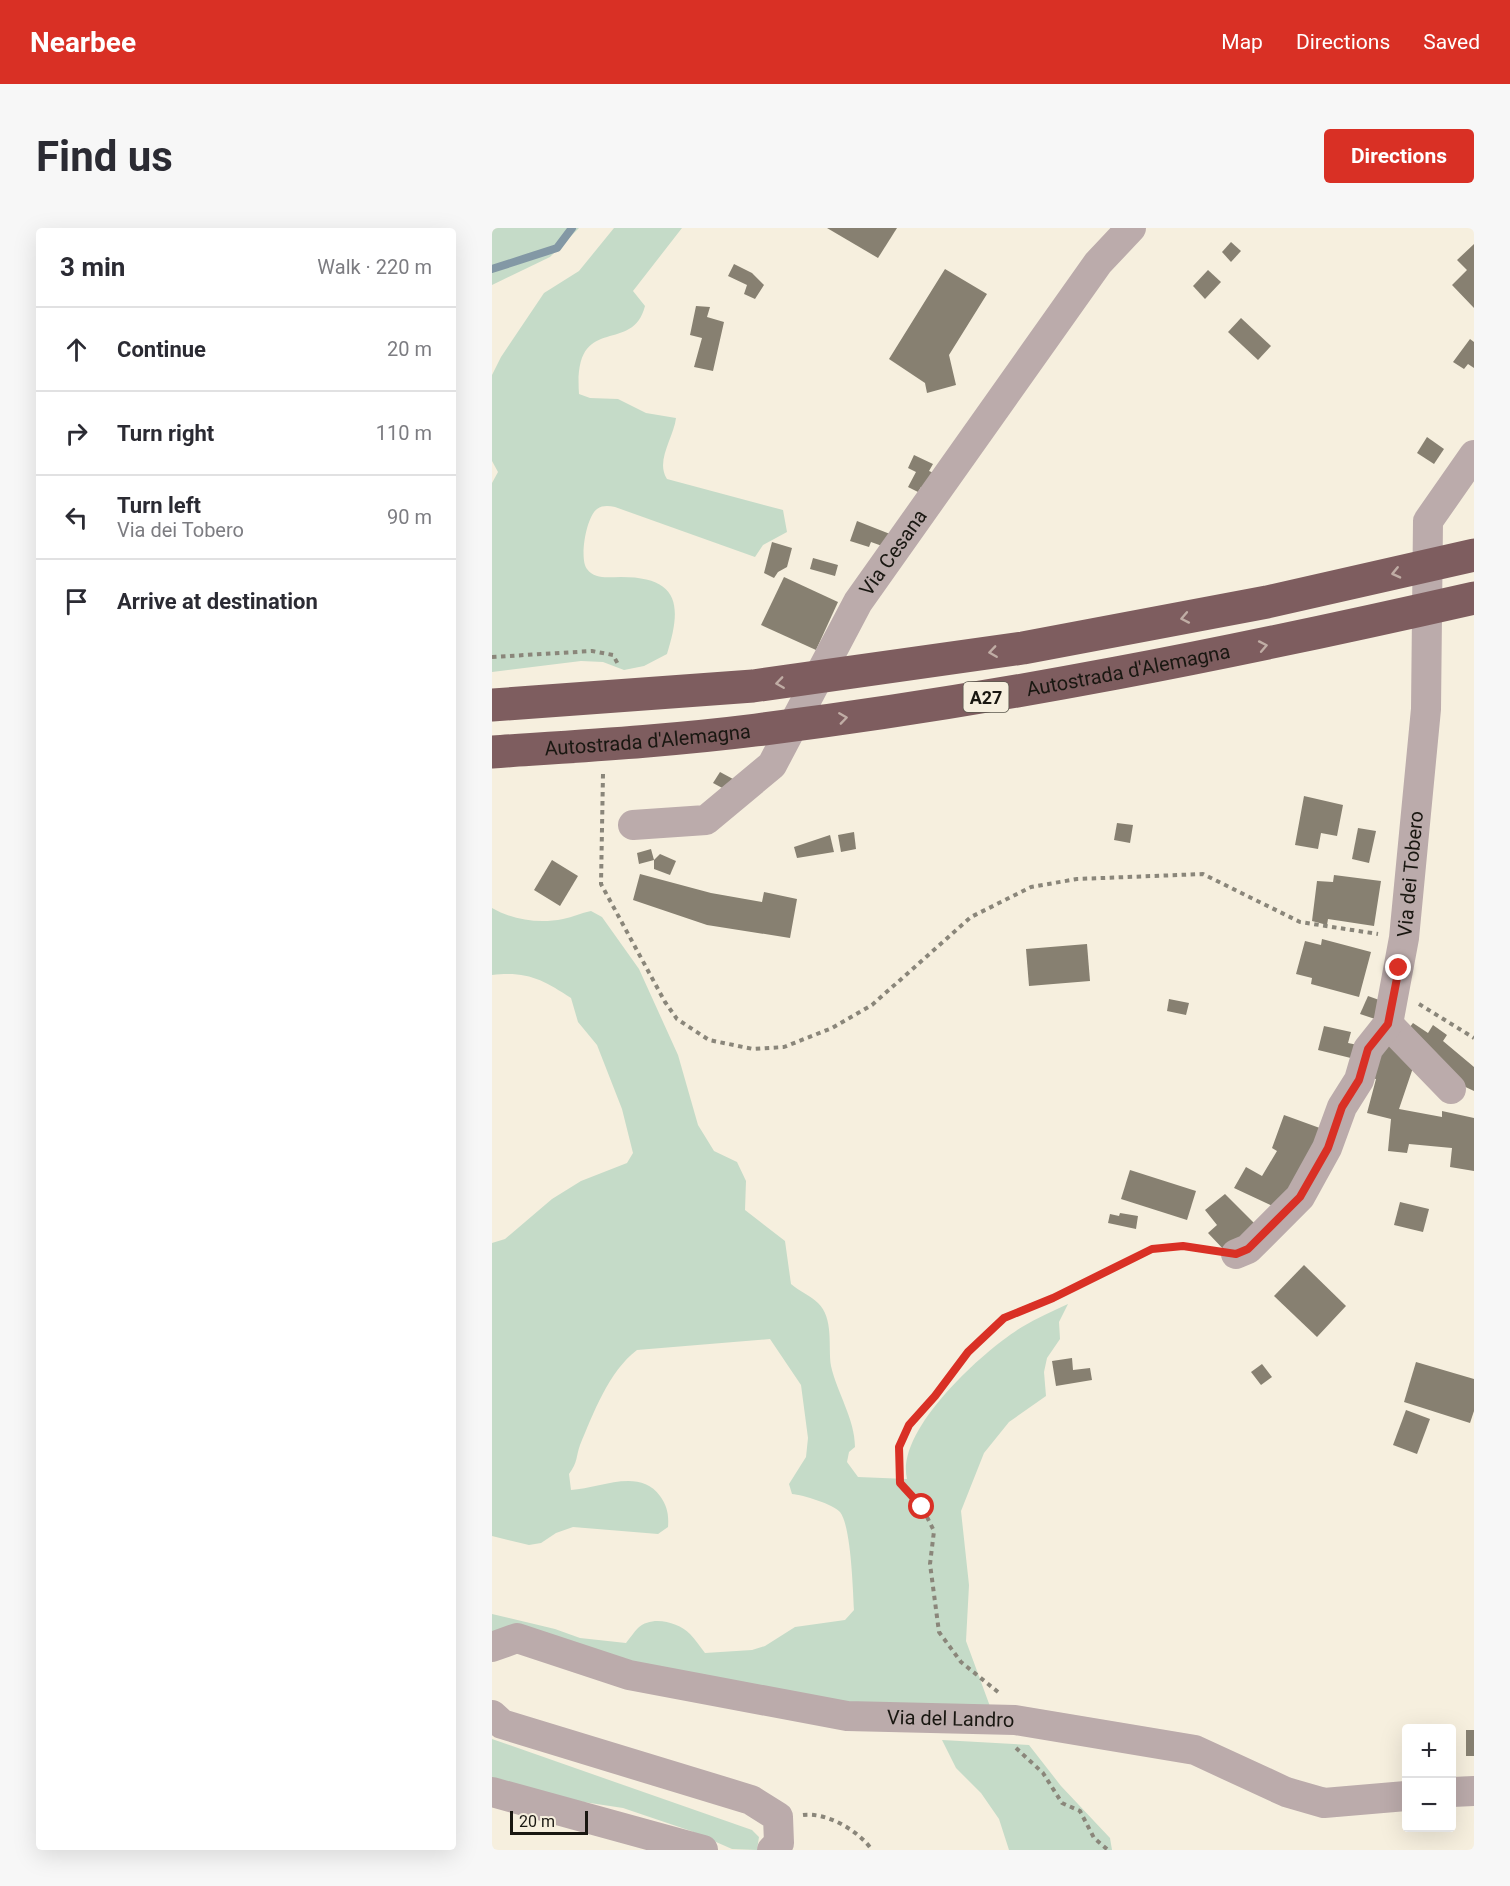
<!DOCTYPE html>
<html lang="en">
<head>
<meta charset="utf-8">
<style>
	body { margin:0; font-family:Roboto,sans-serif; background:#f7f7f7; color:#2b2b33 }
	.controls { position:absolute; right:18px; bottom:18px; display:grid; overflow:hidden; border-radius:6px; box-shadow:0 6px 24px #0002 }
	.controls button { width:54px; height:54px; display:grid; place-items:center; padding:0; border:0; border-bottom:2px solid #e1e1e2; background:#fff; color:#2b2b33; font:30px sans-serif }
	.scale { position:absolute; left:18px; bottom:15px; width:78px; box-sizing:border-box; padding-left:6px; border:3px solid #191711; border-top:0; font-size:16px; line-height:21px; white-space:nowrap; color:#191711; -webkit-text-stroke:4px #f6efde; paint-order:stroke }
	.stop { position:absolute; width:18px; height:18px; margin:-14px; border:4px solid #d93025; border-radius:50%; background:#fff }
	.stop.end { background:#d93025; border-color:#fff; box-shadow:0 2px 6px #0008 }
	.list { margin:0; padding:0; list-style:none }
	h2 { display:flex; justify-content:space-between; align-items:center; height:78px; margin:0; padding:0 24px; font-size:26px }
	h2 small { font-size:20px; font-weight:400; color:#7c7c81 }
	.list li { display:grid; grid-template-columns:39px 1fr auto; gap:18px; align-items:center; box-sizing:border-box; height:84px; padding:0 24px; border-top:2px solid #e1e1e2 }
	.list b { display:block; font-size:22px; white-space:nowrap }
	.list p { margin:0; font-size:20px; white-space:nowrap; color:#7c7c81 }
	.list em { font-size:20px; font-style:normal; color:#7c7c81 }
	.icon { flex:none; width:33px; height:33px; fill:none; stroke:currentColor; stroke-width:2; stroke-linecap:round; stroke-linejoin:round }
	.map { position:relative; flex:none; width:982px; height:1622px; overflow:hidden; border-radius:6px }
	header { display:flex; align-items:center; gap:36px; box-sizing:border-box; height:84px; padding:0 30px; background:#d93025; color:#fff }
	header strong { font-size:28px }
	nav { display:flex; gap:33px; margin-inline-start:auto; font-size:21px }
	.intro { display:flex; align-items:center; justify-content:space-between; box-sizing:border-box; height:144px; padding:0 36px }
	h1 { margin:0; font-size:42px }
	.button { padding:15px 27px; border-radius:6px; background:#d93025; color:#fff; font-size:21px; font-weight:700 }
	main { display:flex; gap:36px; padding:0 36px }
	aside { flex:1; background:#fff; border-radius:6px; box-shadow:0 6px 24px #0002 }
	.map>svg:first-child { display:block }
</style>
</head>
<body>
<header>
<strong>Nearbee</strong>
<nav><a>Map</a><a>Directions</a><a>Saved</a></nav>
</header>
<div class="intro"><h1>Find us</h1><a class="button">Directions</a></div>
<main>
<aside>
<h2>3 min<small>Walk · 220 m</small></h2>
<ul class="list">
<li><svg class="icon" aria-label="ahead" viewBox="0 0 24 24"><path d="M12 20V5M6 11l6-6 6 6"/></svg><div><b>Continue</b></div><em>20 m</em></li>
<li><svg class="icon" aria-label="right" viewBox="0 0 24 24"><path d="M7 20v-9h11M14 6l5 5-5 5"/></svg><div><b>Turn right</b></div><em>110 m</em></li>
<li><svg class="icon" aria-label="left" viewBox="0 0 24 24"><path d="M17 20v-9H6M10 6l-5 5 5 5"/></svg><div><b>Turn left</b><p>Via dei Tobero</p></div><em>90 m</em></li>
<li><svg class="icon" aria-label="arrive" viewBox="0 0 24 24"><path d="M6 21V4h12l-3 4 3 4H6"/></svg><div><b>Arrive at destination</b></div></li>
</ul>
</aside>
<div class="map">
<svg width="982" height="1622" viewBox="0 0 982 1622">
	<rect width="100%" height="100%" fill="#f6efde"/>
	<!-- green -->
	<g fill="#c5dbc8">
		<polygon points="0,0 87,0 58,29 0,57"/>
		<path d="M122,0H190L141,63L153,78C140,129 81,82 87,166L98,170L126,171L154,185L184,190C182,209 163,233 175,251L291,282L295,304L271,317L263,329L123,279C117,278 111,277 105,281C94,289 87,331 95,341C103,352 117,349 129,349C188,349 190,378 175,426L152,438L132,442L111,434L89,433L0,444V255L6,244L0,233V147L9,129L52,65L87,43Z"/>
		<path d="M0,680C21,692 47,696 71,691C81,689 89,685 99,683L110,689L147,741L186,827L206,897L222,923L245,934L254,953L253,982L293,1013L299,1056C307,1063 319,1068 326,1075C342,1090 336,1119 339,1138C345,1165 363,1191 363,1219L357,1224L355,1234L366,1249L415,1251C403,1202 492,1122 530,1099C545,1090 561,1083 576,1076L567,1094L568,1111L555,1130L552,1144L554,1168L517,1194L492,1225L469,1283L477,1357L474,1413L503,1492L380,1486L0,1414V1386L63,1401L88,1410L134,1415C138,1410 142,1404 146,1400C160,1387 186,1394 198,1406C204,1412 208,1419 213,1425L260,1422L273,1418L303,1399L353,1392L362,1382C361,1363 359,1297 348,1284C341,1276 311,1267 300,1266L297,1256L314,1229L316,1210L309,1157L278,1111L145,1122C117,1143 101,1186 88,1217C84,1228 86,1234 77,1246L79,1262C107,1261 147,1239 168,1268C175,1278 177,1286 176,1299L166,1306L81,1299L64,1305L49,1315L37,1317L0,1308V1015L13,1011L60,971L89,953L135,935L141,925L130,881L105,817L86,794L79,770C51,752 36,743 0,747Z"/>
		<polygon points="0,1511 260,1602 267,1609 265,1622 240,1621 199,1603 131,1580 0,1560"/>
		<polygon points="450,1512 537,1517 569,1558 618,1610 620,1622 517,1622 507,1591 489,1565 464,1540"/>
	</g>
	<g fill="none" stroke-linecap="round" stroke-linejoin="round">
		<!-- stream -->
		<polyline stroke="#8398a5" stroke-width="8" points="0,41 65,20 80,0"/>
	</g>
	<!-- building -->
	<g fill="#878071">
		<polygon points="335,0 405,0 386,30"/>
		<polygon points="739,14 749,23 739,34 730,24"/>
		<polygon points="982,16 982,80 960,57 975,42 965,32"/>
		<polygon points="242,36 260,45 272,57 263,71 252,66 255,57 236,48"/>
		<polygon points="453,41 495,66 457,127 464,157 435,165 433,155 397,131"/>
		<polygon points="716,42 729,54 713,71 701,58"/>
		<polygon points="204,78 218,79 215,89 232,94 221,143 202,139 210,110 198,107"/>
		<polygon points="749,90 779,118 766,132 736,104"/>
		<polygon points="978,111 982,114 982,140 976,136 972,141 961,134"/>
		<polygon points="935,209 952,221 942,236 925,225"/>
		<polygon points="422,227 441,236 437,243 444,246 435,262 429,259 426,264 416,259 424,244 416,240"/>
		<polygon points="365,293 398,306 393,319 379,314 377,319 358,313"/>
		<polygon points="280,314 300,320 295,339 286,344 282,350 272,345"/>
		<polygon points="321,330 346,337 343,348 318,341"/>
		<polygon points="292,349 346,374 324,422 269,397"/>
		<polygon points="228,544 241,551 234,562 221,555"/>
		<polygon points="812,568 851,577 845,608 829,605 826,621 803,617"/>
		<polygon points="625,595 641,597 638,615 622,612"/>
		<polygon points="866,600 884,603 877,635 860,631"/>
		<polygon points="362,604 364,621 349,624 346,607"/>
		<polygon points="338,607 342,624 305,630 302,619"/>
		<polygon points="159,621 162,632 147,636 145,625"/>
		<polygon points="168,626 184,633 178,647 162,641 162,632"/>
		<polygon points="60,632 86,648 68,678 42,662"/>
		<polygon points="148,646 219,665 270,674 272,664 305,671 298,710 215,697 141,672"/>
		<polygon points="842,647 889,653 882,698 836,691 835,697 820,693 825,653 841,654"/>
		<polygon points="830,711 879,724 867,769 819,756 820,750 804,746 813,713 829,717"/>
		<polygon points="595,716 598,753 537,758 534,721"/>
		<polygon points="876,768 890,773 883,791 868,786"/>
		<polygon points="677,771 697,775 694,787 675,783"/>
		<polygon points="921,795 936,805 941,797 955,807 951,813 982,839 982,863 965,855 925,828 907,881 950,889 950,883 982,890 982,943 958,939 960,920 917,916 915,925 896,923 899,891 875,885 884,851 876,849 884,817 914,804"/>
		<polygon points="832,798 859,804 856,815 871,818 867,832 826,822"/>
		<polygon points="792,887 836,903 789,982 742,960 754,939 770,948 785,923 780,920"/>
		<polygon points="638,942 704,963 695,992 629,971"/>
		<polygon points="733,966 771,1004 734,1024 716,1005 725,997 713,982"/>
		<polygon points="908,974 937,981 931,1004 902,997"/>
		<polygon points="628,985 646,988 644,1001 616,995 618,986 627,988"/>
		<polygon points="812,1037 854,1078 825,1109 782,1068"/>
		<polygon points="580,1130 581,1142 598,1140 600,1152 564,1158 560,1133"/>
		<polygon points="924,1134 982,1151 982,1183 978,1195 912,1174"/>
		<polygon points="770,1136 780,1149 769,1157 759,1144"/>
		<polygon points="914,1182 938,1191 925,1226 901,1217"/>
		<rect x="974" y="1502" width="8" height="26"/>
	</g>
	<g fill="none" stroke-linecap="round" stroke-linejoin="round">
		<!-- path -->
		<g stroke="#8a867a" stroke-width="4" stroke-dasharray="4.5 4.5" stroke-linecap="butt">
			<polyline points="0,429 100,423 121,427 127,438"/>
			<polyline points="111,546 109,656 173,774 185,791 217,812 261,821 292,819 340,800 380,777 479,689 539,659 585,651 711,646 808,694 886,706"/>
			<polyline points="927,776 982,810"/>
			<polyline points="506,1464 469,1434 447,1404 438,1336 442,1303 430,1279 408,1255 407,1219 418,1197 443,1169 476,1124 512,1090 534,1079 561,1070 660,1021 691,1018 717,1021"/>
			<polyline points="524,1520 551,1545 570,1575 588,1583 602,1610 616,1622"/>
			<path d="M311,1587C335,1584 367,1603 380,1622"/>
		</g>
		<!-- street -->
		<g stroke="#bbabab" stroke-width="30">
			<path id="s1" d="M141,597L214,592L280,537L366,374L606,35L639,0"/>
			<polyline points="896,796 959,861"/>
			<path id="s2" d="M744,1026L756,1021L808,969L835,920L850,879L867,852L876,821L896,796L912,710L934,481L936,293L982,227"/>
			<path id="s3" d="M0,1419L25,1410L137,1447L355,1488L523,1492L703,1522L794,1564L832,1575L914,1568"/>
			<polyline points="0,1487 10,1496 259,1572 286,1589 287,1615 280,1622"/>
			<polyline points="0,1564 211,1622"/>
			<polyline points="960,1564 982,1563"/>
		</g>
		<!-- highway-bridge -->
		<g stroke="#7e5d5f" stroke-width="33">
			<polyline points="0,477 261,458 531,420 775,374 982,327"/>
			<path id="s4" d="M0,524C88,518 177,513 264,502C506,472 744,424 982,370"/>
		</g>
	</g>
	<!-- one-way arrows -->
	<defs><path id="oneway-chevron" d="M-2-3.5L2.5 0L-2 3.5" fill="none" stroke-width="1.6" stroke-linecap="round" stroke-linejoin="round" transform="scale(1.5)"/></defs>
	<g stroke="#c0ada5">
		<use href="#oneway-chevron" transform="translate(904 345) rotate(167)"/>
		<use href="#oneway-chevron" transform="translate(693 390) rotate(169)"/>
		<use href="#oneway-chevron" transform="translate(771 418) rotate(-11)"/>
		<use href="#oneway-chevron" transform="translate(501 424) rotate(172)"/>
		<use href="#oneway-chevron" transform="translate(288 455) rotate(172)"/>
		<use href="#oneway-chevron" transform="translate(351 490) rotate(-8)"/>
	</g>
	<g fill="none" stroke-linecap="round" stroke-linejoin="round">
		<!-- route -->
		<polyline stroke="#d93025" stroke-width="8" points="430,1279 408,1255 407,1219 417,1197 443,1168 476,1124 512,1090 561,1070 660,1021 691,1018 744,1026 756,1021 808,969 836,920 850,879 867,852 876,821 896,796 907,740"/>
	</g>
	<g text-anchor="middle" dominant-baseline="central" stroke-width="5" stroke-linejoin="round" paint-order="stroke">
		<!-- shield labels -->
		<rect fill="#f6efde" stroke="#5b584e" stroke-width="1.5" x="471.5" y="454" width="45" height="30" rx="4.5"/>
		<g font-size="18" font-weight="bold" fill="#191711">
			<text x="494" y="469">A27</text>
		</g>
		<!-- street labels -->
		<g font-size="20" fill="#191711" stroke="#f6efde">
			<text stroke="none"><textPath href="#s1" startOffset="404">Via Cesana</textPath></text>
			<text stroke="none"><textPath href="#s4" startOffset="642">Autostrada d'Alemagna</textPath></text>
			<text stroke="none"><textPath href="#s4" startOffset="156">Autostrada d'Alemagna</textPath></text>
			<text stroke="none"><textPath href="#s2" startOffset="434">Via dei Tobero</textPath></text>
			<text stroke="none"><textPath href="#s3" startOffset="470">Via del Landro</textPath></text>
		</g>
	</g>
</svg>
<div class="controls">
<button>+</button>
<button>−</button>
</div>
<div class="scale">20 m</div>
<div class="stop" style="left:430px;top:1279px"></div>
<div class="stop end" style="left:907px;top:740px"></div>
</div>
</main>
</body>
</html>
